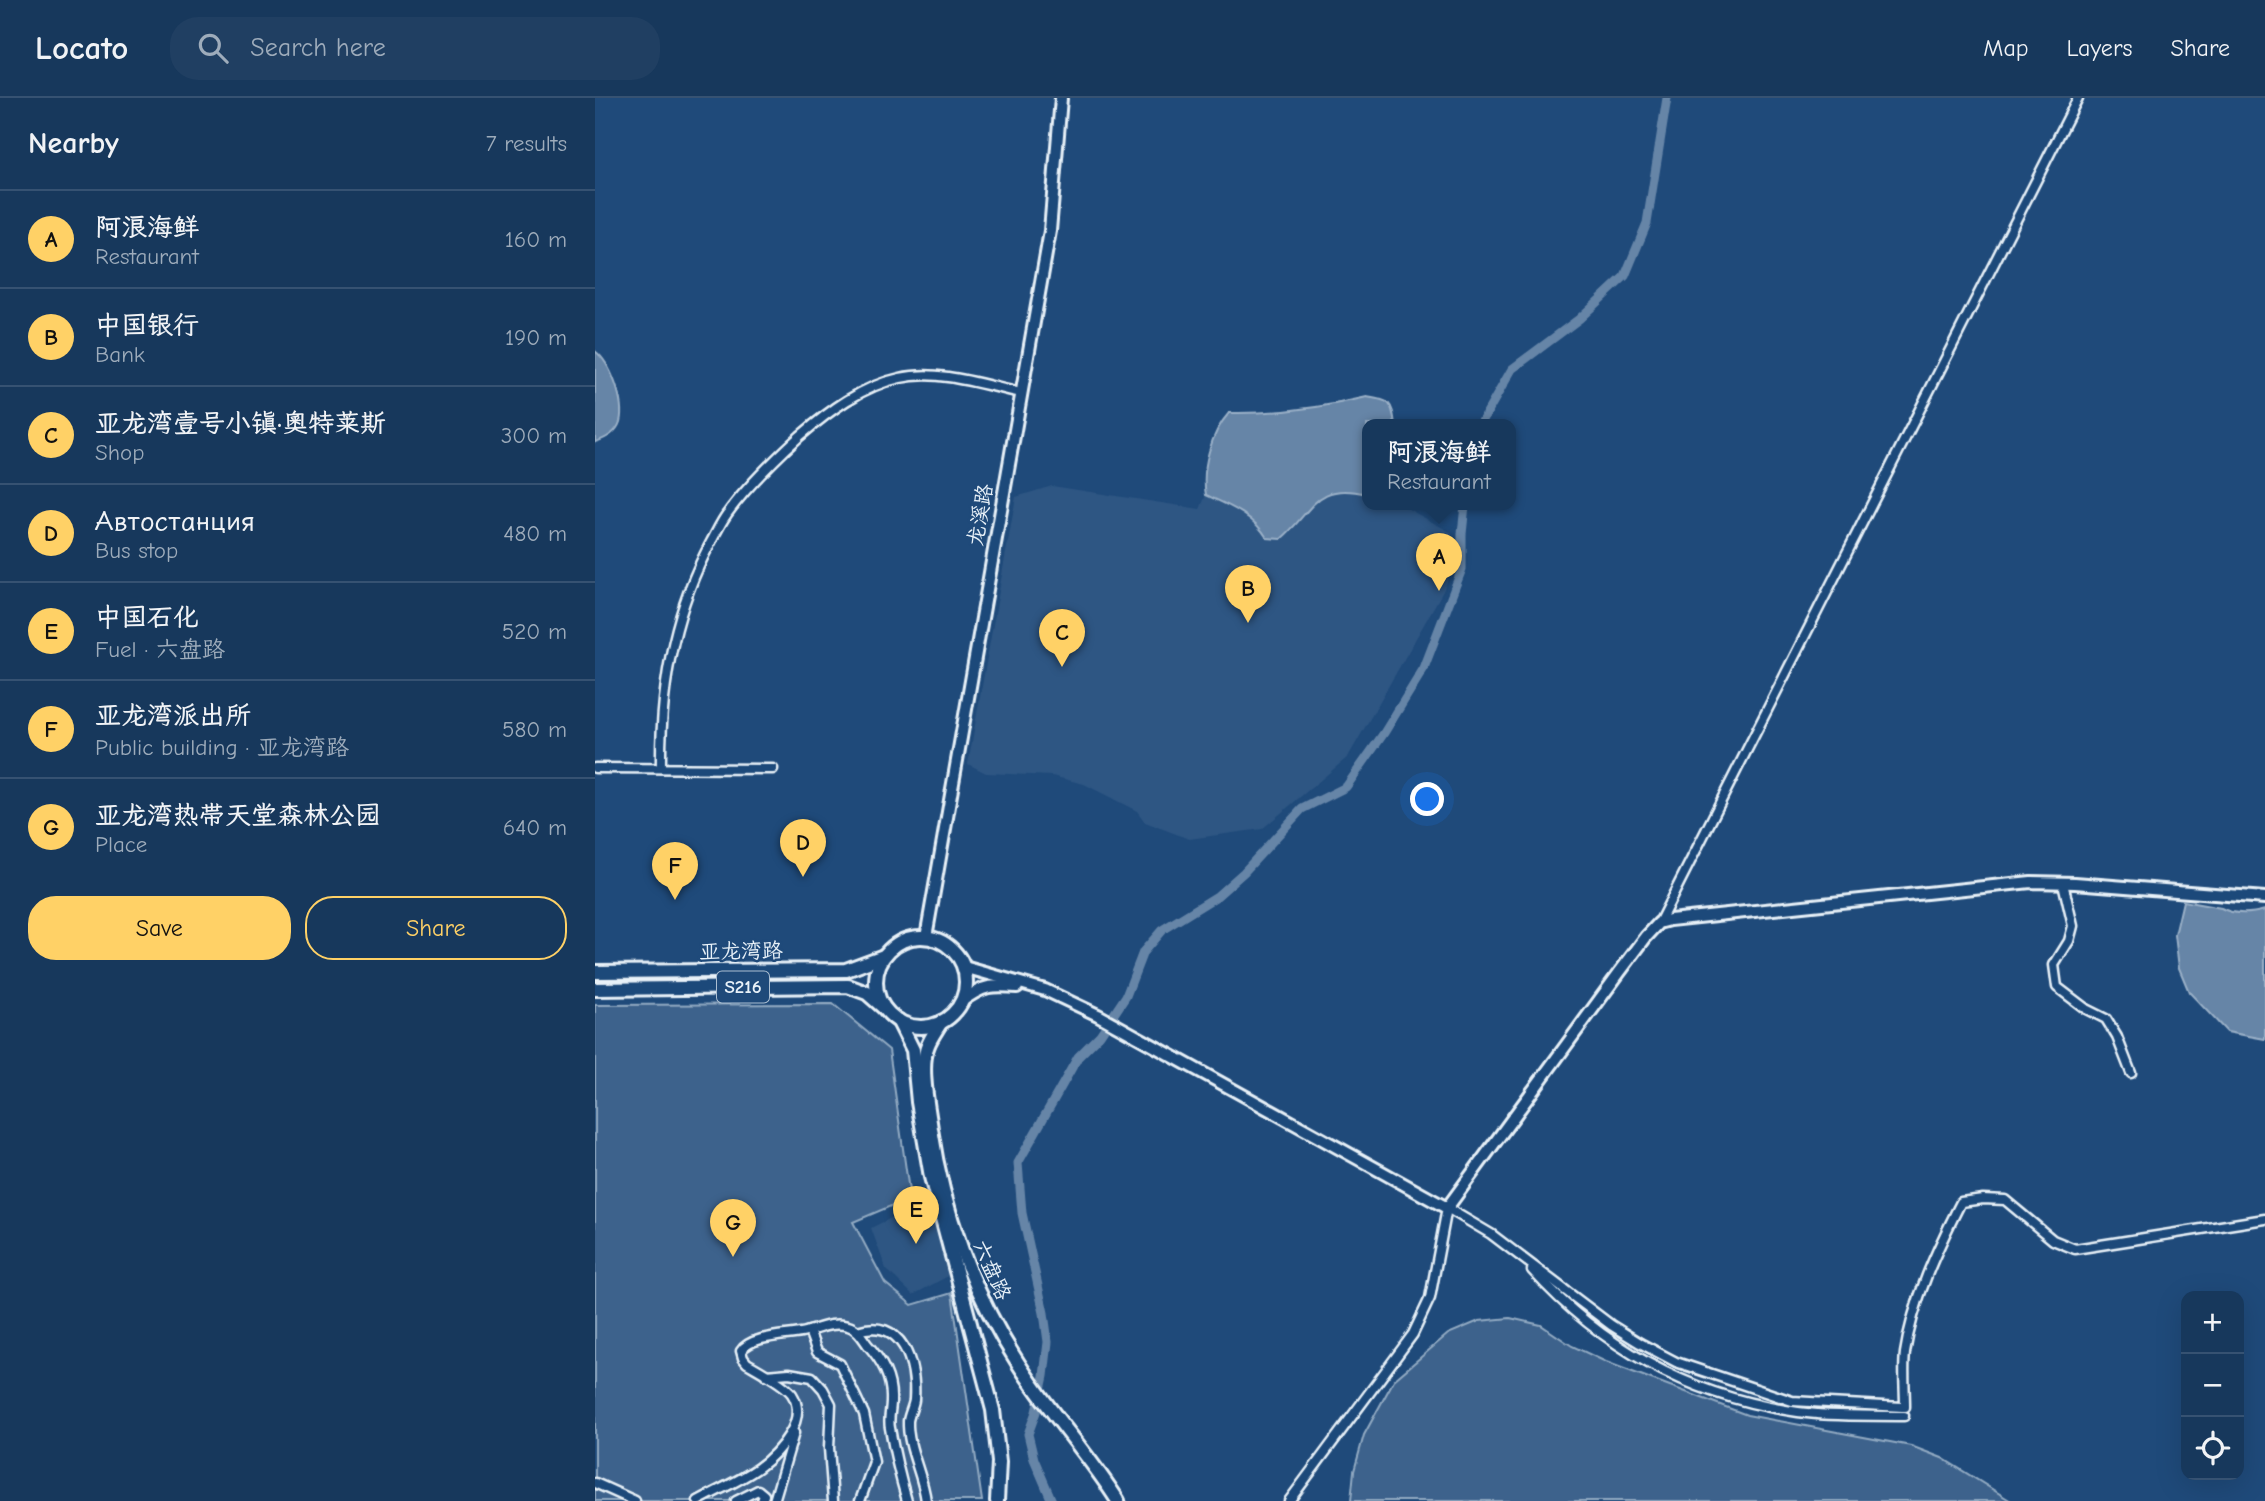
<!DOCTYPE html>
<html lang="en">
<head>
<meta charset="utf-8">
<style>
	body { margin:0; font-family:"Comic Neue","LXGW WenKai TC",sans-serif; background:#203f62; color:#f1f3f6 }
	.controls { position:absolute; right:21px; bottom:21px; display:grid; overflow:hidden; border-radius:14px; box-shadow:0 7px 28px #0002 }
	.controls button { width:63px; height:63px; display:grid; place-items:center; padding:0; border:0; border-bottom:2px solid #365272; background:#17385c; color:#f1f3f6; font:35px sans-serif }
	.you { position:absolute; left:833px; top:702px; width:24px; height:24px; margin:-18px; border:5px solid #fff; border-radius:50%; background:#1a73e8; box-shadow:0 0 0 10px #1a73e833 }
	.badge { display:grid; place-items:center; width:46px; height:46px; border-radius:50%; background:#ffd166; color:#111; font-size:23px; font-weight:700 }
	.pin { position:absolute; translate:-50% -58px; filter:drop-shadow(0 2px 4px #0008) }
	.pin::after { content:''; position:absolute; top:37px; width:24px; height:21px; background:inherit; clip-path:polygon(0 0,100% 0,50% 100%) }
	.popup { position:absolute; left:767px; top:321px; width:154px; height:91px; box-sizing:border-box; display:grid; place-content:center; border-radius:14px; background:#17385c; filter:drop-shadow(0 2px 5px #0005); font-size:23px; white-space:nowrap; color:#9eacbb }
	.popup b { font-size:26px; color:#f1f3f6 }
	.popup::after { content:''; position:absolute; left:50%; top:100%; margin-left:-14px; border:14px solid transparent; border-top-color:#17385c }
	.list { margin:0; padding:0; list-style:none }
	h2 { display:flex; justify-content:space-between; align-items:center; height:91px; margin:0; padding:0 28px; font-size:30px }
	h2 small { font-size:23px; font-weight:400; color:#9eacbb }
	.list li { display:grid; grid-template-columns:46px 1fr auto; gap:21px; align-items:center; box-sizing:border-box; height:98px; padding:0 28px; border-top:2px solid #365272 }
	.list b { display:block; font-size:26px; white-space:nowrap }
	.list p { margin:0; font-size:23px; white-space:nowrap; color:#9eacbb }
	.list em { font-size:23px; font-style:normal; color:#9eacbb }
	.actions { display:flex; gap:14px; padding:21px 28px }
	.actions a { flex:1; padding:16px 0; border:2px solid #ffd166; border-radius:28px; text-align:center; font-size:24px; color:#ffd166 }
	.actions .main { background:#ffd166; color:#111 }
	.icon { flex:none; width:38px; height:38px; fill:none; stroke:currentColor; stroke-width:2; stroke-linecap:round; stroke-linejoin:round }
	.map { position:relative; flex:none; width:1670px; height:1403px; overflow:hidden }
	header { display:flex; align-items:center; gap:42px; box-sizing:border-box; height:98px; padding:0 35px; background:#17385c; border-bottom:2px solid #365272 }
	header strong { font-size:33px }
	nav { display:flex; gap:38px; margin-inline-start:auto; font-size:24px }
	.search { width:490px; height:63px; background:#203f62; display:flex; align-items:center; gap:18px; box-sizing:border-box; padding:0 24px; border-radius:28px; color:#9eacbb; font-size:26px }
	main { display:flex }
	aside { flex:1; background:#17385c }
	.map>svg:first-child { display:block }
</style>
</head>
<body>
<header>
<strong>Locato</strong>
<div class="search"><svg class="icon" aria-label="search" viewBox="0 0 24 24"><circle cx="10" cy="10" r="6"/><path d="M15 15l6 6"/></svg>Search here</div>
<nav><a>Map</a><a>Layers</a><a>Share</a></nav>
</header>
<main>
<aside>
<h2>Nearby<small>7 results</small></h2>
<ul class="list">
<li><span class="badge">A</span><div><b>阿浪海鲜</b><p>Restaurant</p></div><em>160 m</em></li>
<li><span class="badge">B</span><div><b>中国银行</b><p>Bank</p></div><em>190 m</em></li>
<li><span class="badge">C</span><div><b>亚龙湾壹号小镇·奥特莱斯</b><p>Shop</p></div><em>300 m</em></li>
<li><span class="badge">D</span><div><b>Автостанция</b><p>Bus stop</p></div><em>480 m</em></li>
<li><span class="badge">E</span><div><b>中国石化</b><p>Fuel · 六盘路</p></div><em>520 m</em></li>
<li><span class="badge">F</span><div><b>亚龙湾派出所</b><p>Public building · 亚龙湾路</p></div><em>580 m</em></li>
<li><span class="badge">G</span><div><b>亚龙湾热带天堂森林公园</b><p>Place</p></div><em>640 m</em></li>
</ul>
<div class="actions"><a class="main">Save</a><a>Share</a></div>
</aside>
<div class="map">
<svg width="1670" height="1403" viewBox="0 0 1670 1403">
	<rect width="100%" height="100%" fill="#1f4a7a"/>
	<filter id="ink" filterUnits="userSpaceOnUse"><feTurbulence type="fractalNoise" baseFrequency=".0143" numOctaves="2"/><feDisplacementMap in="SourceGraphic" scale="14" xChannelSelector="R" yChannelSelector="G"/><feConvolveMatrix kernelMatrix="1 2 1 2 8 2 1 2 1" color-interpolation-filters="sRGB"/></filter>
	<g filter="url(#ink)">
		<!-- built -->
		<g fill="#2e5683">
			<polygon points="457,388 605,411 611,397 648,415 664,427 672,439 713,411 723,400 739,393 763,394 772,396 772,407 806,407 857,435 856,474 848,493 753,659 667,731 594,741 550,724 542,713 489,686 457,678 391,675 373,666 421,399"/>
			<polygon points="334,1101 355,1177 318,1197 291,1171 276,1130"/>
		</g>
		<!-- green -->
		<g fill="#3c628c" stroke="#92aac2" stroke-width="2">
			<polygon points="238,906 294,952 315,1100 258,1124 290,1185 317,1207 357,1195 387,1403 0,1403 0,907"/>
			<polygon points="915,1220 946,1227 977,1248 1011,1264 1152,1317 1316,1348 1347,1360 1416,1403 756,1403 759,1373 769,1337 799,1282 853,1236 884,1223"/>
		</g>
		<!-- water -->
		<g fill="#6685a7" stroke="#9ab0c7" stroke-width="2">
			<path d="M0,253C16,265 30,304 25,324C21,336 10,341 0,344Z"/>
			<path d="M772,299C795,303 797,303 800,327H772V396C719,383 719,413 686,441L672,440C658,417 635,408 611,397C606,371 616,335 634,315C681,316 726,310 772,299Z"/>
			<path d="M1588,803L1626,810C1639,817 1656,816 1670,812V941L1632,934L1594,894L1584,870L1580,837Z"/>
		</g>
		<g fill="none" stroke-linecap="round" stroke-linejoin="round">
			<!-- canal -->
			<g stroke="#6685a7" stroke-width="9">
				<polyline points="885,327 917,271 984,221 1030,178 1052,125 1072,0"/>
				<polyline points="457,1403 439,1361 433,1336 441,1314 449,1278 453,1244 449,1215 427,1115 423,1065 483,959 505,937 531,898 548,854 567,832 622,798 649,774 707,711 751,689 789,635 829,570 867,471 867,436 870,407"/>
			</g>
			<!-- street casing -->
			<g stroke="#e8f1f8" stroke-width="13">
				<g id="street">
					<polyline points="0,670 178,671"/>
					<path d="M66,670C65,591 78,514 116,444C121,435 126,424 132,416C152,388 180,361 205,338C234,313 267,288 305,280C345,271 388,287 426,295"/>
					<polyline points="1468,785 1478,828 1474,843 1459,867 1462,889 1491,911 1511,921 1522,939 1536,975"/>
					<polyline points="1064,825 1483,0"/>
					<path d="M937,1172C1008,1251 1097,1299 1203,1314C1238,1319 1274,1317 1309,1318"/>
					<polyline points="214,1233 222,1254 245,1266 269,1316 279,1364 265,1403"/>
					<path d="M262,1233C307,1218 322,1266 319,1302C318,1309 314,1316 313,1323C312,1350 328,1376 331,1403"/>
					<polyline points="171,1277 194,1275 217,1279 228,1291 236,1306 234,1350 238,1403"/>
					<polyline points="0,1385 40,1403"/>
					<path d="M103,1403C139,1383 172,1373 194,1337C202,1324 206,1310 197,1296C190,1286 164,1272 152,1265L148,1260L146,1253C155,1238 190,1238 206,1235C222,1232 236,1223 253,1228C262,1230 267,1239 272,1246C287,1263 297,1280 296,1303C296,1312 293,1321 295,1330C299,1354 305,1379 312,1403"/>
					<polyline points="141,1403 163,1392 169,1397 167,1403"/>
					<polyline points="179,1403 199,1335"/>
					<path d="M694,1403L818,1236L835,1200L852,1110L896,1136L1016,1227L1045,1245L1081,1264L1197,1303L1307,1309H1310C1310,1291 1308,1272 1310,1255C1318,1202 1342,1151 1366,1104L1388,1101L1410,1102L1458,1142L1480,1151L1670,1121"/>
				</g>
			</g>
			<!-- secondary casing -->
			<g stroke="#e8f1f8" stroke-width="16">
				<g id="secondary">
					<polyline points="331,839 455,133 466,0"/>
					<polyline points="369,869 450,892 503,917 852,1110 1024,875 1051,839 1064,825 1075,822 1436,784 1480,785 1670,800"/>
					<path d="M367,903C389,887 396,887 422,889"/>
				</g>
			</g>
			<!-- primary casing -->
			<g stroke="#e8f1f8" stroke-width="18">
				<g id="primary">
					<circle cx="326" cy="884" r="45"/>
					<polyline points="0,874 251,872 289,858"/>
					<polyline points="0,891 253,888 272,895 289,910"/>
					<polyline points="303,922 318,952 323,1004 336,1079 398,1312 404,1364 402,1403"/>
					<path d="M346,924C342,931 336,939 333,947C324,967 333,1009 336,1031C348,1114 378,1195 423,1265C453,1313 493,1355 523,1403"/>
				</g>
			</g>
			<!-- street -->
			<use href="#street" stroke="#1f4a7a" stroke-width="8"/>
			<!-- secondary -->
			<use href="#secondary" stroke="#1f4a7a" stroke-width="10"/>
			<!-- primary -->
			<use href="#primary" stroke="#1f4a7a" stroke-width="12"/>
		</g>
	</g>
	<g text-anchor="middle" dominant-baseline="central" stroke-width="5" stroke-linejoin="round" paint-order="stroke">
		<!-- shield labels -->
		<rect fill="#1f4a7a" stroke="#acbfd2" stroke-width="2" x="122" y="873.5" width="52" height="31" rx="5"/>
		<g font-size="19" font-weight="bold" fill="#e8f1f8">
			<text x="148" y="889">S216</text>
		</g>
		<!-- street labels -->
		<g font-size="21" fill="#e8f1f8" stroke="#1f4a7a">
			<text transform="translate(385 417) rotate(-80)">龙溪路</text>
			<text transform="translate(146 853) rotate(-1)">亚龙湾路</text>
			<text transform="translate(397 1172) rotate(66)">六盘路</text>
		</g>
	</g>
</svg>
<div class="controls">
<button>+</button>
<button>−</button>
<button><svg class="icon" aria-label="locate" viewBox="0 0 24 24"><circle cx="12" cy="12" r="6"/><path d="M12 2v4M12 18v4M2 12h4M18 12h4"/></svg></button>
</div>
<div class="you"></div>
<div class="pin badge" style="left:844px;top:493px">A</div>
<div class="popup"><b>阿浪海鲜</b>Restaurant</div>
<div class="pin badge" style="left:653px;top:525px">B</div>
<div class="pin badge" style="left:467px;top:569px">C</div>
<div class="pin badge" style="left:208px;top:779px">D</div>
<div class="pin badge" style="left:321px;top:1146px">E</div>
<div class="pin badge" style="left:80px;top:802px">F</div>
<div class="pin badge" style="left:138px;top:1159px">G</div>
</div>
</main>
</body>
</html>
